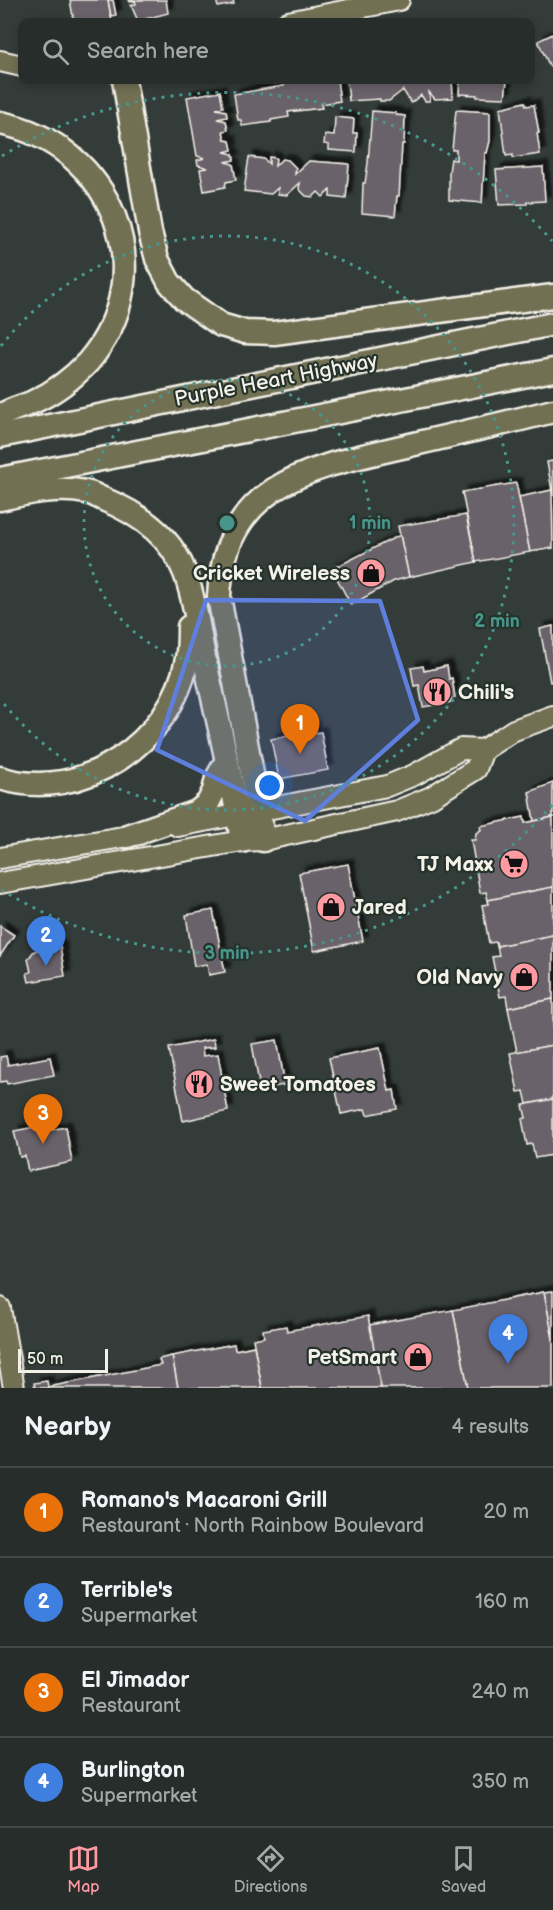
<!DOCTYPE html>
<html lang="en">
<head>
<meta charset="utf-8">
<style>
	body { margin:0; font-family:"Balsamiq Sans",sans-serif; background:#333937; color:#f1f3f6 }
	.scale { position:absolute; left:18px; bottom:15px; width:90px; box-sizing:border-box; padding-left:6px; border:3px solid #f4f1e8; border-top:0; font-size:16px; line-height:21px; white-space:nowrap; color:#f4f1e8; -webkit-text-stroke:4px #26332d; paint-order:stroke }
	.you { position:absolute; left:270px; top:786px; width:21px; height:21px; margin:-15px; border:4px solid #fff; border-radius:50%; background:#1a73e8; box-shadow:0 0 0 9px #1a73e833 }
	.badge { display:grid; place-items:center; width:39px; height:39px; border-radius:50%; background:#ff9aa2; color:#fff; font-size:20px; font-weight:700 }
	.pin { position:absolute; translate:-50% -50px; filter:drop-shadow(0 2px 3px #0008) }
	.pin::after { content:''; position:absolute; top:32px; width:21px; height:18px; background:inherit; clip-path:polygon(0 0,100% 0,50% 100%) }
	.list { margin:0; padding:0; list-style:none }
	h2 { display:flex; justify-content:space-between; align-items:center; height:78px; margin:0; padding:0 24px; font-size:26px }
	h2 small { font-size:20px; font-weight:400; color:#a4a8a9 }
	.list li { display:grid; grid-template-columns:39px 1fr auto; gap:18px; align-items:center; box-sizing:border-box; height:90px; padding:0 24px; border-top:2px solid #434947 }
	.list b { display:block; font-size:22px; white-space:nowrap }
	.list p { margin:0; font-size:20px; white-space:nowrap; color:#a4a8a9 }
	.list em { font-size:20px; font-style:normal; color:#a4a8a9 }
	.icon { flex:none; width:33px; height:33px; fill:none; stroke:currentColor; stroke-width:2; stroke-linecap:round; stroke-linejoin:round }
	.map { position:relative; flex:none; width:553px; height:1388px; overflow:hidden }
	.search { position:absolute; background:#272d2b; box-shadow:0 3px 9px #0003; left:18px; right:18px; top:18px; height:66px; display:flex; align-items:center; gap:15px; box-sizing:border-box; padding:0 21px; border-radius:12px; color:#a4a8a9; font-size:22px }
	.sheet { height:438px; background:#272d2b }
	nav { display:flex; justify-content:space-around; align-items:center; box-sizing:border-box; height:84px; border-top:2px solid #434947; background:#272d2b; font-size:16px; color:#a4a8a9 }
	nav a { display:grid; justify-items:center; gap:3px }
	nav .on { color:#ff9aa2 }
	.map>svg:first-child { display:block }
</style>
</head>
<body>
<div class="map">
<svg width="553" height="1388" viewBox="0 0 553 1388">
	<defs>
		<filter id="shadow"><feDropShadow dx="5.5" dy="-5.5" stdDeviation="1.5" flood-color="#0009"/></filter>
	</defs>
	<rect width="100%" height="100%" fill="#343c39"/>
	<filter id="ink" filterUnits="userSpaceOnUse"><feTurbulence type="fractalNoise" baseFrequency=".0167" numOctaves="2"/><feDisplacementMap in="SourceGraphic" scale="12" xChannelSelector="R" yChannelSelector="G"/><feConvolveMatrix kernelMatrix="1 2 1 2 8 2 1 2 1" color-interpolation-filters="sRGB"/></filter>
	<g filter="url(#ink)">
		<!-- building -->
		<g fill="#6a626b" stroke="#f4f1e8" stroke-width="1.5" filter="url(#shadow)">
			<polygon points="70,0 108,0 112,22 74,22"/>
			<polygon points="108,0 113,0 116,15 111,16"/>
			<polygon points="129,0 166,0 168,13 138,21 131,5 136,4 135,1 130,2"/>
			<polygon points="216,0 233,0 234,4 218,7"/>
			<polygon points="553,34 553,67 550,67 538,41"/>
			<polygon points="298,80 337,80 340,101 321,104 322,108 288,112 289,117 271,120 271,122 242,126 241,120 238,120 234,94 284,86 283,82"/>
			<polygon points="347,80 452,80 453,98 435,99 429,92 430,101 425,101 421,95 411,103 403,90 389,101 380,101 380,99 349,101"/>
			<polygon points="460,80 507,80 505,98 477,97 477,95 459,94"/>
			<polygon points="220,91 223,107 216,109 226,111 227,117 217,119 226,121 228,130 223,131 225,140 230,141 232,150 224,152 233,154 234,160 225,162 233,164 236,180 226,182 225,187 204,191 200,169 208,168 198,165 197,160 205,158 197,156 187,97"/>
			<polygon points="525,102 526,106 534,105 539,133 537,133 540,154 513,158 513,155 506,156 500,108"/>
			<polygon points="456,110 490,112 490,141 487,153 485,153 482,203 449,200 449,172 451,159 456,160 456,150 452,150"/>
			<polygon points="372,111 396,113 396,115 405,116 404,144 402,144 399,196 397,196 395,216 362,213 363,183 365,183 368,163"/>
			<polygon points="335,117 354,119 353,133 357,133 356,152 329,150 329,145 324,144 325,135 334,136"/>
			<polygon points="249,157 264,159 269,164 269,157 276,158 275,166 282,159 288,160 296,168 295,174 309,161 349,164 346,199 330,197 330,190 323,197 318,192 313,197 306,196 299,189 300,183 287,195 278,194 278,188 271,194 244,191"/>
			<polygon points="543,167 545,201 527,202 527,204 499,205 496,170"/>
			<polygon points="553,461 553,496 547,462"/>
			<polygon points="516,483 530,552 476,562 462,492"/>
			<polygon points="552,490 553,548 530,552 519,497"/>
			<polygon points="466,515 476,562 409,577 398,526"/>
			<polygon points="400,535 409,577 394,581 351,605 332,569"/>
			<polygon points="553,626 553,681 550,682 540,629"/>
			<polygon points="423,666 424,671 447,666 449,679 452,678 455,698 451,699 451,702 423,707 419,685 414,686 411,668"/>
			<polygon points="313,726 314,733 321,732 328,770 279,779 271,739 288,736 287,731"/>
			<polygon points="553,783 553,817 534,821 529,792"/>
			<polygon points="524,817 525,823 553,817 553,887 488,900 486,892 480,893 471,840 475,840 476,833 481,830 480,826"/>
			<polygon points="348,864 363,941 314,951 299,873"/>
			<polygon points="553,887 553,935 497,946 496,942 489,943 482,905 489,904 488,900"/>
			<polygon points="213,910 225,972 209,975 207,964 194,966 186,915"/>
			<polygon points="0,926 14,935 0,956"/>
			<polygon points="553,935 553,999 508,1008 506,996 500,997 492,957 499,956 497,946"/>
			<polygon points="60,946 65,976 29,982 27,973 31,972 28,959 34,951"/>
			<polygon points="553,999 553,1045 517,1052 508,1008"/>
			<polygon points="214,1039 215,1047 202,1048 203,1056 218,1054 228,1111 183,1121 169,1048"/>
			<polygon points="277,1040 285,1085 260,1089 252,1044"/>
			<polygon points="553,1045 553,1099 527,1104 524,1091 518,1092 510,1053"/>
			<polygon points="380,1048 389,1091 394,1090 397,1109 367,1115 365,1109 341,1114 329,1058"/>
			<polygon points="6,1056 8,1065 50,1057 54,1075 7,1084 6,1081 0,1082 0,1057"/>
			<polygon points="553,1099 553,1155 535,1158 532,1144 527,1145 522,1119 526,1118 523,1105"/>
			<polygon points="35,1127 36,1130 40,1132 66,1127 72,1162 28,1171 25,1156 20,1157 14,1131"/>
			<polygon points="553,1291 553,1339 544,1292"/>
			<polygon points="544,1292 553,1339 553,1388 468,1388 453,1310"/>
			<polygon points="453,1310 468,1388 381,1388 369,1325"/>
			<polygon points="368,1316 381,1388 262,1388 253,1339 264,1337 263,1330 286,1326 287,1331"/>
			<polygon points="234,1344 235,1350 254,1346 262,1388 178,1388 172,1356"/>
			<polygon points="172,1356 178,1388 35,1388 34,1383 47,1381 48,1387 161,1365 159,1359"/>
		</g>
		<g fill="none" stroke-linecap="round" stroke-linejoin="round">
			<!-- major casing -->
			<g stroke="#f4f1e8" stroke-width="24">
				<g id="major">
					<polyline points="288,22 399,0"/>
					<polyline points="0,61 22,66"/>
					<polyline points="178,826 387,786 414,775 461,749 483,750 514,730 553,716"/>
					<polyline points="0,858 140,834"/>
					<polyline points="0,883 242,841 263,840 397,811 431,797 476,769 483,750"/>
					<polyline points="0,1308 14,1388"/>
				</g>
			</g>
			<!-- highway casing -->
			<g stroke="#f4f1e8" stroke-width="27">
				<g id="highway">
					<polyline points="124,80 150,232 157,259 169,282 184,299 221,325 245,332 274,333 553,296"/>
					<path d="M0,123C112,145 164,273 88,362C73,378 53,393 33,402C22,407 11,409 0,416"/>
					<polyline points="0,436 553,324"/>
					<polyline points="0,479 553,370"/>
					<path d="M0,499C27,493 58,486 86,492C92,493 98,497 103,499C138,513 171,536 185,573C197,605 199,638 207,671C220,728 233,784 242,841"/>
					<path d="M0,778C82,804 172,742 187,659C189,649 189,637 189,627"/>
					<polyline points="127,836 197,812 208,803 214,791 217,778 226,762"/>
					<path d="M263,840L259,811L219,597C224,479 317,467 410,445C458,434 506,423 553,411"/>
				</g>
			</g>
			<!-- major -->
			<use href="#major" stroke="#716f52" stroke-width="20"/>
			<!-- highway -->
			<use href="#highway" stroke="#716f52" stroke-width="22"/>
		</g>
	</g>
	<!-- marked area -->
	<path fill="#5e7fdd" fill-opacity="0.2" stroke="#5e7fdd" stroke-width="4.5" stroke-linejoin="round" d="M206,600L380,601L418,720L305,821L157,750Z"/>
	<!-- distance rings -->
	<g fill="none" stroke="#48958c" stroke-width="3" stroke-dasharray="3 6">
		<circle cx="227" cy="523" r="143"/>
		<path d="M1 346A287 287 0 1 1 1 700"/>
		<path d="M552 805A430 430 0 0 1 2 890M2 156A430 430 0 0 1 552 241"/>
	</g>
	<!-- icons -->
	<defs>
		<g id="shop-disc" transform="scale(1.5)"><circle r="9.5" fill="#ff9aa2" stroke="#26332d"/><path d="M-5-2.5h2.3a2.7 3.5 0 0 1 5.4 0H5L5.5 6h-11ZM-1.5-2.5h3a1.5 2.3 0 0 0-3 0Z" fill="#111"/></g>
		<g id="restaurant-disc" transform="scale(1.5)"><circle r="9.5" fill="#ff9aa2" stroke="#26332d"/><path d="M-5-6h1v4h1v-4h1v4h1v-4h1v5L-1.5 .5V6h-2V.5L-5-1ZM5-6V6H3V1.5H1.5Q1.5-4 5-6Z" fill="#111"/></g>
		<g id="supermarket-disc" transform="scale(1.5)"><circle r="9.5" fill="#ff9aa2" stroke="#26332d"/><path d="M-6-5.5h2.5l.6 2H6L4.5 2H-2.5L-4.4-4H-6ZM-1.5 3.2a1.3 1.3 0 1 0 .1 0ZM3 3.2a1.3 1.3 0 1 0 .1 0Z" fill="#111"/></g>
	</defs>
	<g fill-rule="evenodd">
		<use href="#shop-disc" x="371" y="573"/>
		<use href="#restaurant-disc" x="437" y="692"/>
		<use href="#supermarket-disc" x="514" y="864"/>
		<use href="#shop-disc" x="331" y="907"/>
		<use href="#shop-disc" x="524" y="977"/>
		<use href="#restaurant-disc" x="199" y="1084"/>
		<use href="#shop-disc" x="418" y="1357"/>
	</g>
	<g text-anchor="middle" dominant-baseline="central" stroke-width="4.5" stroke-linejoin="round" paint-order="stroke">
		<!-- street labels -->
		<g font-size="21" fill="#f4f1e8" stroke="#26332d">
			<text transform="translate(276 380) rotate(-11)">Purple Heart Highway</text>
		</g>
		<!-- poi labels -->
		<g font-size="21" font-weight="bold" fill="#f4f1e8" stroke="#26332d" text-anchor="end">
			<text x="350" y="573">Cricket Wireless</text>
			<text x="458" y="692" text-anchor="start">Chili's</text>
			<text x="493" y="864">TJ Maxx</text>
			<text x="352" y="907" text-anchor="start">Jared</text>
			<text x="503" y="977">Old Navy</text>
			<text x="220" y="1084" text-anchor="start">Sweet Tomatoes</text>
			<text x="397" y="1357">PetSmart</text>
		</g>
	</g>
	<circle cx="227" cy="523" r="9" fill="#48958c" stroke="#26332d" stroke-width="3"/>
	<g font-size="18" text-anchor="middle" font-weight="bold" fill="#48958c" stroke="#26332d" stroke-width="4.5" stroke-linejoin="round" paint-order="stroke">
		<text x="370" y="529">1 min</text>
		<text x="497" y="627">2 min</text>
		<text x="227" y="959">3 min</text>
	</g>
</svg>
<div class="scale">50 m</div>
<div class="you"></div>
<div class="pin badge" style="left:300px;top:754px;background:#e8710a">1</div>
<div class="pin badge" style="left:46px;top:966px;background:#3f7fe0">2</div>
<div class="pin badge" style="left:43px;top:1144px;background:#e8710a">3</div>
<div class="pin badge" style="left:508px;top:1364px;background:#3f7fe0">4</div>
<div class="search"><svg class="icon" aria-label="search" viewBox="0 0 24 24"><circle cx="10" cy="10" r="6"/><path d="M15 15l6 6"/></svg>Search here</div>
</div>
<section class="sheet">
<h2>Nearby<small>4 results</small></h2>
<ul class="list">
<li><span class="badge" style="background:#e8710a">1</span><div><b>Romano's Macaroni Grill</b><p>Restaurant · North Rainbow Boulevard</p></div><em>20 m</em></li>
<li><span class="badge" style="background:#3f7fe0">2</span><div><b>Terrible's</b><p>Supermarket</p></div><em>160 m</em></li>
<li><span class="badge" style="background:#e8710a">3</span><div><b>El Jimador</b><p>Restaurant</p></div><em>240 m</em></li>
<li><span class="badge" style="background:#3f7fe0">4</span><div><b>Burlington</b><p>Supermarket</p></div><em>350 m</em></li>
</ul>
</section>
<nav>
<a class="on"><svg class="icon" aria-label="map" viewBox="0 0 24 24"><path d="M3 6l6-2 6 2 6-2v14l-6 2-6-2-6 2zM9 4v14M15 6v14"/></svg>Map</a>
<a><svg class="icon" aria-label="directions" viewBox="0 0 24 24"><path d="M12 3l9 9-9 9-9-9zM9 14v-3h6M13 9l2 2-2 2"/></svg>Directions</a>
<a><svg class="icon" aria-label="saved" viewBox="0 0 24 24"><path d="M7 4h10v16l-5-4-5 4z"/></svg>Saved</a>
</nav>
</body>
</html>
